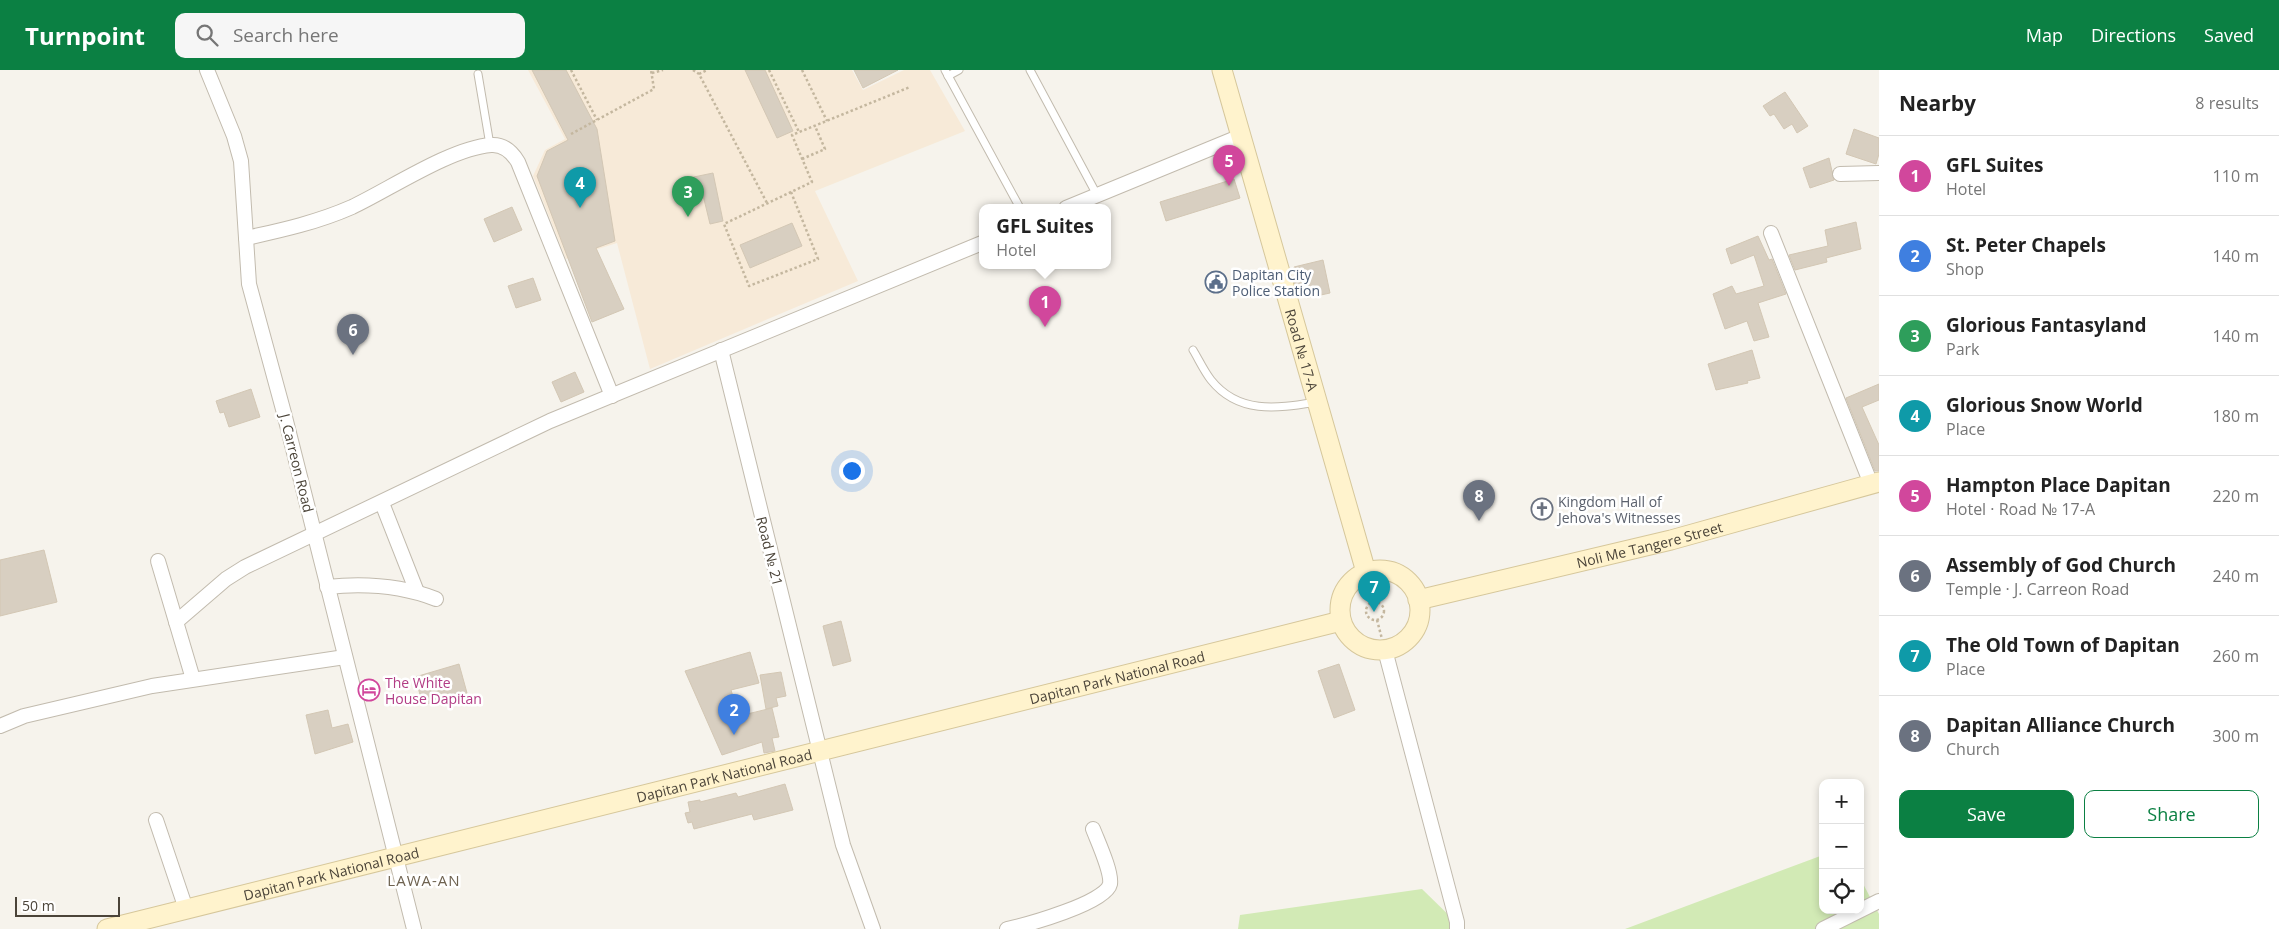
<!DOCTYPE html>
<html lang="en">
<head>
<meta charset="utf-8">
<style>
	body { margin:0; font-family:"Open Sans",sans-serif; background:#f6f6f6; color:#222 }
	.controls { position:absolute; right:15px; bottom:15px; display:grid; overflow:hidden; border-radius:10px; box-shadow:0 2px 8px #0003 }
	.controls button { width:45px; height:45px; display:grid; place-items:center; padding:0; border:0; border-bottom:1px solid #e0e0e0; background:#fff; color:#222; font:25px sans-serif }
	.scale { position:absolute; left:15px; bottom:12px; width:105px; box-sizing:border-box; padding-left:5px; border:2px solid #4b4439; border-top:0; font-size:14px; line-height:18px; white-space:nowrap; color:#4b4439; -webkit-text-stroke:4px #fff; paint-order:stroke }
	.you { position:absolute; left:851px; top:400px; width:18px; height:18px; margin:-12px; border:4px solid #fff; border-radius:50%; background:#1a73e8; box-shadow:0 0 0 8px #1a73e833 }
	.badge { display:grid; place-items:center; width:32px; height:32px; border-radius:50%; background:#0b8043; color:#fff; font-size:16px; font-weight:700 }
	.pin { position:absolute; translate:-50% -41px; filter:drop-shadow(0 1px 2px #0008) }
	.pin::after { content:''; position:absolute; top:26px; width:18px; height:15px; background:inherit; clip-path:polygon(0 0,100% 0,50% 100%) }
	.popup { position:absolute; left:979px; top:134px; width:132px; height:65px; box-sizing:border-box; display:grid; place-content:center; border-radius:10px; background:#fff; filter:drop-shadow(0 1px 4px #0005); font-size:16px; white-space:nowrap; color:#767676 }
	.popup b { font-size:19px; color:#222 }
	.popup::after { content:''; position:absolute; left:50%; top:100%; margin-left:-10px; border:10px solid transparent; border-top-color:#fff }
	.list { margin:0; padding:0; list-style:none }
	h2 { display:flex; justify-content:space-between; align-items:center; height:65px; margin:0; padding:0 20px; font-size:21px }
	h2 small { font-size:16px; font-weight:400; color:#767676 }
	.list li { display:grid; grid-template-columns:32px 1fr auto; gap:15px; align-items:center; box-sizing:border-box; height:80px; padding:0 20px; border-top:1px solid #e0e0e0 }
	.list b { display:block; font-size:19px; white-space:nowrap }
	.list p { margin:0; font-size:16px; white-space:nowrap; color:#767676 }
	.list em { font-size:16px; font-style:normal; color:#767676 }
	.actions { display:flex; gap:10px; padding:15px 20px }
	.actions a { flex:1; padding:11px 0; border:1px solid #0b8043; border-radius:10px; text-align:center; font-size:18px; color:#0b8043 }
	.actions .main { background:#0b8043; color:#fff }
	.icon { flex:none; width:28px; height:28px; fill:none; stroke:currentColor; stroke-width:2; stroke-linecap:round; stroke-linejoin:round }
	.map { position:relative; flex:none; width:1879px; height:859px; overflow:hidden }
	header { display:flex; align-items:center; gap:30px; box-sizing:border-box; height:70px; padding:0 25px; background:#0b8043; color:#fff }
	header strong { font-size:24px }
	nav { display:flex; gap:28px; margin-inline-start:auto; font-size:18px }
	.search { width:350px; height:45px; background:#f6f6f6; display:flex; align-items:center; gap:12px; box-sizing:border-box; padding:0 18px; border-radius:10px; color:#767676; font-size:19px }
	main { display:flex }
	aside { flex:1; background:#fff }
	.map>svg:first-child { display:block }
</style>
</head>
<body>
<header>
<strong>Turnpoint</strong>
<div class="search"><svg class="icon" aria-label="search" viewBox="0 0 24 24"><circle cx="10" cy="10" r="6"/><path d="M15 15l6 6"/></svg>Search here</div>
<nav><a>Map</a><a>Directions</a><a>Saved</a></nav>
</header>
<main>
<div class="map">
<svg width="1879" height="859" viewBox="0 0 1879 859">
	<rect width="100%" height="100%" fill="#f6f3ec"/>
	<!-- commercial -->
	<polygon fill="#f7ead8" points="528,0 852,0 863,20 904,0 930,0 965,61 815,121 858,211 650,299 617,173 566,189 533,106 545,80 565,69"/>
	<!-- green -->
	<g fill="#d2eab5">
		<polygon points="1823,785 1823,840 1860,840 1860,808 1879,844 1879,859 1625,859"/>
		<polygon points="1422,819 1463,859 1238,859 1240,845"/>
	</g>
	<!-- building -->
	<g fill="#d8cfc1" stroke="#d3c7b4">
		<polygon points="532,0 566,0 597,59 615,171 596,178 624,239 592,252 537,106 547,81 568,70"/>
		<polygon points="745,0 765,0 793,61 777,68"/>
		<polygon points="854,0 898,0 863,18"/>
		<polygon points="1785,22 1808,56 1797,63 1792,54 1784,59 1774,44 1770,46 1763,36"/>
		<polygon points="1854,59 1879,68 1879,84 1876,94 1846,84"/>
		<polygon points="1829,88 1834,110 1810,118 1803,98"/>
		<polygon points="713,103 723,151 710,154 703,125 694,128 689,108"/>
		<polygon points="1234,109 1240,128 1166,151 1160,132"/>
		<polygon points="512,137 522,160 494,172 484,149"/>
		<polygon points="1856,152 1861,179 1826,188 1827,192 1795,200 1789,185 1828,176 1825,160"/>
		<polygon points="792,153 802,176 750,198 740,175"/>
		<polygon points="1758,166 1769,190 1772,189 1786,224 1758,233 1769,267 1754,271 1747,251 1725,259 1713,224 1732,216 1736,224 1764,216 1754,185 1731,194 1726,179"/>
		<polygon points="1323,190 1330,223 1307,228 1306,222 1301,223 1299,217 1296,218 1293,208 1296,207 1294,197"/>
		<polygon points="533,208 541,230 516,238 508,216"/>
		<polygon points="1752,280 1760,308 1747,311 1748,313 1716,320 1708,294"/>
		<polygon points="575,302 584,322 561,332 552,312"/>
		<polygon points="1879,314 1879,330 1862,337 1879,375 1879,401 1875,401 1846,328"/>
		<polygon points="251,319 260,347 229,357 224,342 220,343 216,331"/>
		<polygon points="44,480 57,532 0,546 0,490"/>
		<polygon points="841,551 851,591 833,596 823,556"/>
		<polygon points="750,582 759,613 731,620 739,646 772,638 779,667 772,668 775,681 764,683 762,672 722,685 685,601"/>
		<polygon points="459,594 467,623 423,635 415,607"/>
		<polygon points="1339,594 1355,640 1334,648 1318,601"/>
		<polygon points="781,602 786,626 776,628 778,636 766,639 760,605"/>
		<polygon points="328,640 332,658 348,654 353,672 315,684 306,645"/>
		<polygon points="785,714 793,740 754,750 752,744 694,759 692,752 688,753 685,743 690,742 688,732 700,730 700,732 736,723 738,727"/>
	</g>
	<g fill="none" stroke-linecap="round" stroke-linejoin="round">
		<!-- lane casing -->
		<g stroke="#c2bbae" stroke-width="9">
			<g id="lane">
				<polyline points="945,0 1020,138"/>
				<polyline points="1030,0 1097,125"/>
				<polyline points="478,4 490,75"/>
				<polyline points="948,6 959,0"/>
				<path d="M1193,280C1199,290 1204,301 1211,310C1239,345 1278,338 1317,332"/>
			</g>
		</g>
		<!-- street casing -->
		<g stroke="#c2bbae" stroke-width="16">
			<g id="street">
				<polyline points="207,0 234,66 241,91 249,214 284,343 414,859"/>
				<polyline points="1840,104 1879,103"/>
				<polyline points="1066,138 1241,66"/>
				<polyline points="1771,163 1871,414"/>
				<path d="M246,168C283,160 318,152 352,137C390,119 451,78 491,75C504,74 512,82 518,92L612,326"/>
				<polyline points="721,280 843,775 873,859"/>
				<polyline points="382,433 417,522"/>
				<polyline points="158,491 193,609"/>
				<path d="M327,517C365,513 400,515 436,529"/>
				<polyline points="176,552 226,509 245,497 550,351 982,173"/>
				<polyline points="1385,580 1457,852 1457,859"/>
				<polyline points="0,656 24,646 152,616 345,587"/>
				<polyline points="156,750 186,839"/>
				<path d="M1007,859C1026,855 1106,833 1110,814C1112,802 1098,772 1093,759"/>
				<polyline points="1823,859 1879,831"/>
			</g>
		</g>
		<!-- secondary casing -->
		<g stroke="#d6c79b" stroke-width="21">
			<g id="secondary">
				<path id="s1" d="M1222,0L1366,502"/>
				<circle cx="1380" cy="540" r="40"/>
				<path id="s2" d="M1418,530L1671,470L1879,412"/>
				<path id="s3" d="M107,859L1341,551"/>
			</g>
		</g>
		<!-- path -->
		<g stroke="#c4b79f" stroke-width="2.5" stroke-dasharray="2.5 2.5" stroke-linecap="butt">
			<polyline points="571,0 597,50"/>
			<polyline points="693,0 699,4 767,133"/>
			<polyline points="769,0 799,62"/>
			<polyline points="802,0 827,51"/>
			<polyline points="652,3 663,0"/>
			<polyline points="699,4 707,0"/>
			<polyline points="571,64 654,19 651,0"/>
			<polyline points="802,89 825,79 815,56"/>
			<polyline points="791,122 818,189 749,216 724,154 812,112 792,65 910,17"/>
			<polyline points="1369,516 1372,533"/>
			<circle cx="1375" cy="541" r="9"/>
			<polyline points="1377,550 1382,569"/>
		</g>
		<!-- lane -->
		<use href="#lane" stroke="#fff" stroke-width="7"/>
		<!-- street -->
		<use href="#street" stroke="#fff" stroke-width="14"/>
		<!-- secondary -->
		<use href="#secondary" stroke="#fff3cd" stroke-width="19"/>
	</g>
	<!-- icons -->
	<defs>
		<g id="civic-ring" transform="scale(1.125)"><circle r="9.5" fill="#fff" stroke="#5c6f8a" stroke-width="1.5"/><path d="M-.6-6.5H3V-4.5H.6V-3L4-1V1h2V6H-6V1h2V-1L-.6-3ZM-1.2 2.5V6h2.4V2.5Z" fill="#5c6f8a"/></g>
		<g id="church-ring" transform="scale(1.125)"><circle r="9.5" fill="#fff" stroke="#6b7280" stroke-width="1.5"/><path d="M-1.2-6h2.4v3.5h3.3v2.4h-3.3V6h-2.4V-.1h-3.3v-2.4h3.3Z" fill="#6b7280"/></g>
		<g id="hotel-ring" transform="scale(1.125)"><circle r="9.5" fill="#fff" stroke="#d1479c" stroke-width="1.5"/><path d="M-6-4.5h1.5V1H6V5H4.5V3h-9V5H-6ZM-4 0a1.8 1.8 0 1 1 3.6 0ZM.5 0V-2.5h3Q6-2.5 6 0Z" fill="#d1479c"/></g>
	</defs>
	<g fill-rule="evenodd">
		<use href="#civic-ring" x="1216" y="212"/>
		<use href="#church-ring" x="1542" y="439"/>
		<use href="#hotel-ring" x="369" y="620"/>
	</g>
	<g text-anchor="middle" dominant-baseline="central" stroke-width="5" stroke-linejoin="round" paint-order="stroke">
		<!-- service labels -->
		<g font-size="14" fill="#4e5e75" stroke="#fff" text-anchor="start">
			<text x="1232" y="204">Dapitan City<tspan x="1232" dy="16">Police Station</tspan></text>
		</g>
		<!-- street labels -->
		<g font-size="14" fill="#4b4439" stroke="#fff">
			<text stroke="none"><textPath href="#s1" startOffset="291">Road № 17-A</textPath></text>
			<text transform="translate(297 393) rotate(76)">J. Carreon Road</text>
			<text stroke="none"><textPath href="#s2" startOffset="238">Noli Me Tangere Street</textPath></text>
			<text transform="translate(770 481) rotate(76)">Road № 21</text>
			<text stroke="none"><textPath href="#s3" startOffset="1041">Dapitan Park National Road</textPath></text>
			<text stroke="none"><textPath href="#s3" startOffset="636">Dapitan Park National Road</textPath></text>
			<text stroke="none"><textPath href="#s3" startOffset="231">Dapitan Park National Road</textPath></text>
		</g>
		<!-- worship labels -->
		<g font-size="14" fill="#5b616d" stroke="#fff" text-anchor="start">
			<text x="1558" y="431">Kingdom Hall of<tspan x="1558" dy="16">Jehova's Witnesses</tspan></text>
		</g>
		<!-- hotel labels -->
		<g font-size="14" fill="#b23c85" stroke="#fff" text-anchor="start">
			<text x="385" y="612">The White<tspan x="385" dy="16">House Dapitan</tspan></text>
		</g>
		<!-- neighbourhood labels -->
		<g font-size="15" letter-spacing="1" fill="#6e6250" stroke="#fff">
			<text x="424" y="810">LAWA-AN</text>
		</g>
	</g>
</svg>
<div class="controls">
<button>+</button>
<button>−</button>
<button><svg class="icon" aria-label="locate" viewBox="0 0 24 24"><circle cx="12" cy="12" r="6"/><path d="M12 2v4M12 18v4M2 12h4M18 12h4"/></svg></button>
</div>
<div class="scale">50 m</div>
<div class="you"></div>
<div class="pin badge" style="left:1045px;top:257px;background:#d1479c">1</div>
<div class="popup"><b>GFL Suites</b>Hotel</div>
<div class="pin badge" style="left:734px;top:665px;background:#3f7fe0">2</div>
<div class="pin badge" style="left:688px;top:147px;background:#2e9e5b">3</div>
<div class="pin badge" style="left:580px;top:138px;background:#0f9aa8">4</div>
<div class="pin badge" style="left:1229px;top:116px;background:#d1479c">5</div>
<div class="pin badge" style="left:353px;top:285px;background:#6b7280">6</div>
<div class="pin badge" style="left:1374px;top:542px;background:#0f9aa8">7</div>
<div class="pin badge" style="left:1479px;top:451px;background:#6b7280">8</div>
</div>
<aside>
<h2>Nearby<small>8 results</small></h2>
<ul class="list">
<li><span class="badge" style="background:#d1479c">1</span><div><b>GFL Suites</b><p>Hotel</p></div><em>110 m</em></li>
<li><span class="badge" style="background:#3f7fe0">2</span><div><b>St. Peter Chapels</b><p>Shop</p></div><em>140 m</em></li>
<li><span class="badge" style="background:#2e9e5b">3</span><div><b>Glorious Fantasyland</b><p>Park</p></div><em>140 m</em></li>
<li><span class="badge" style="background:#0f9aa8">4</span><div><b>Glorious Snow World</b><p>Place</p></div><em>180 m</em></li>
<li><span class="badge" style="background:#d1479c">5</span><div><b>Hampton Place Dapitan</b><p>Hotel · Road № 17-A</p></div><em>220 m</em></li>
<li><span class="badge" style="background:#6b7280">6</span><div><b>Assembly of God Church</b><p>Temple · J. Carreon Road</p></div><em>240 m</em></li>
<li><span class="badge" style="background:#0f9aa8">7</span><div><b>The Old Town of Dapitan</b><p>Place</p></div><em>260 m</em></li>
<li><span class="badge" style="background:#6b7280">8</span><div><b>Dapitan Alliance Church</b><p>Church</p></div><em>300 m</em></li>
</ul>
<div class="actions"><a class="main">Save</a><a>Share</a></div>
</aside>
</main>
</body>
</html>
